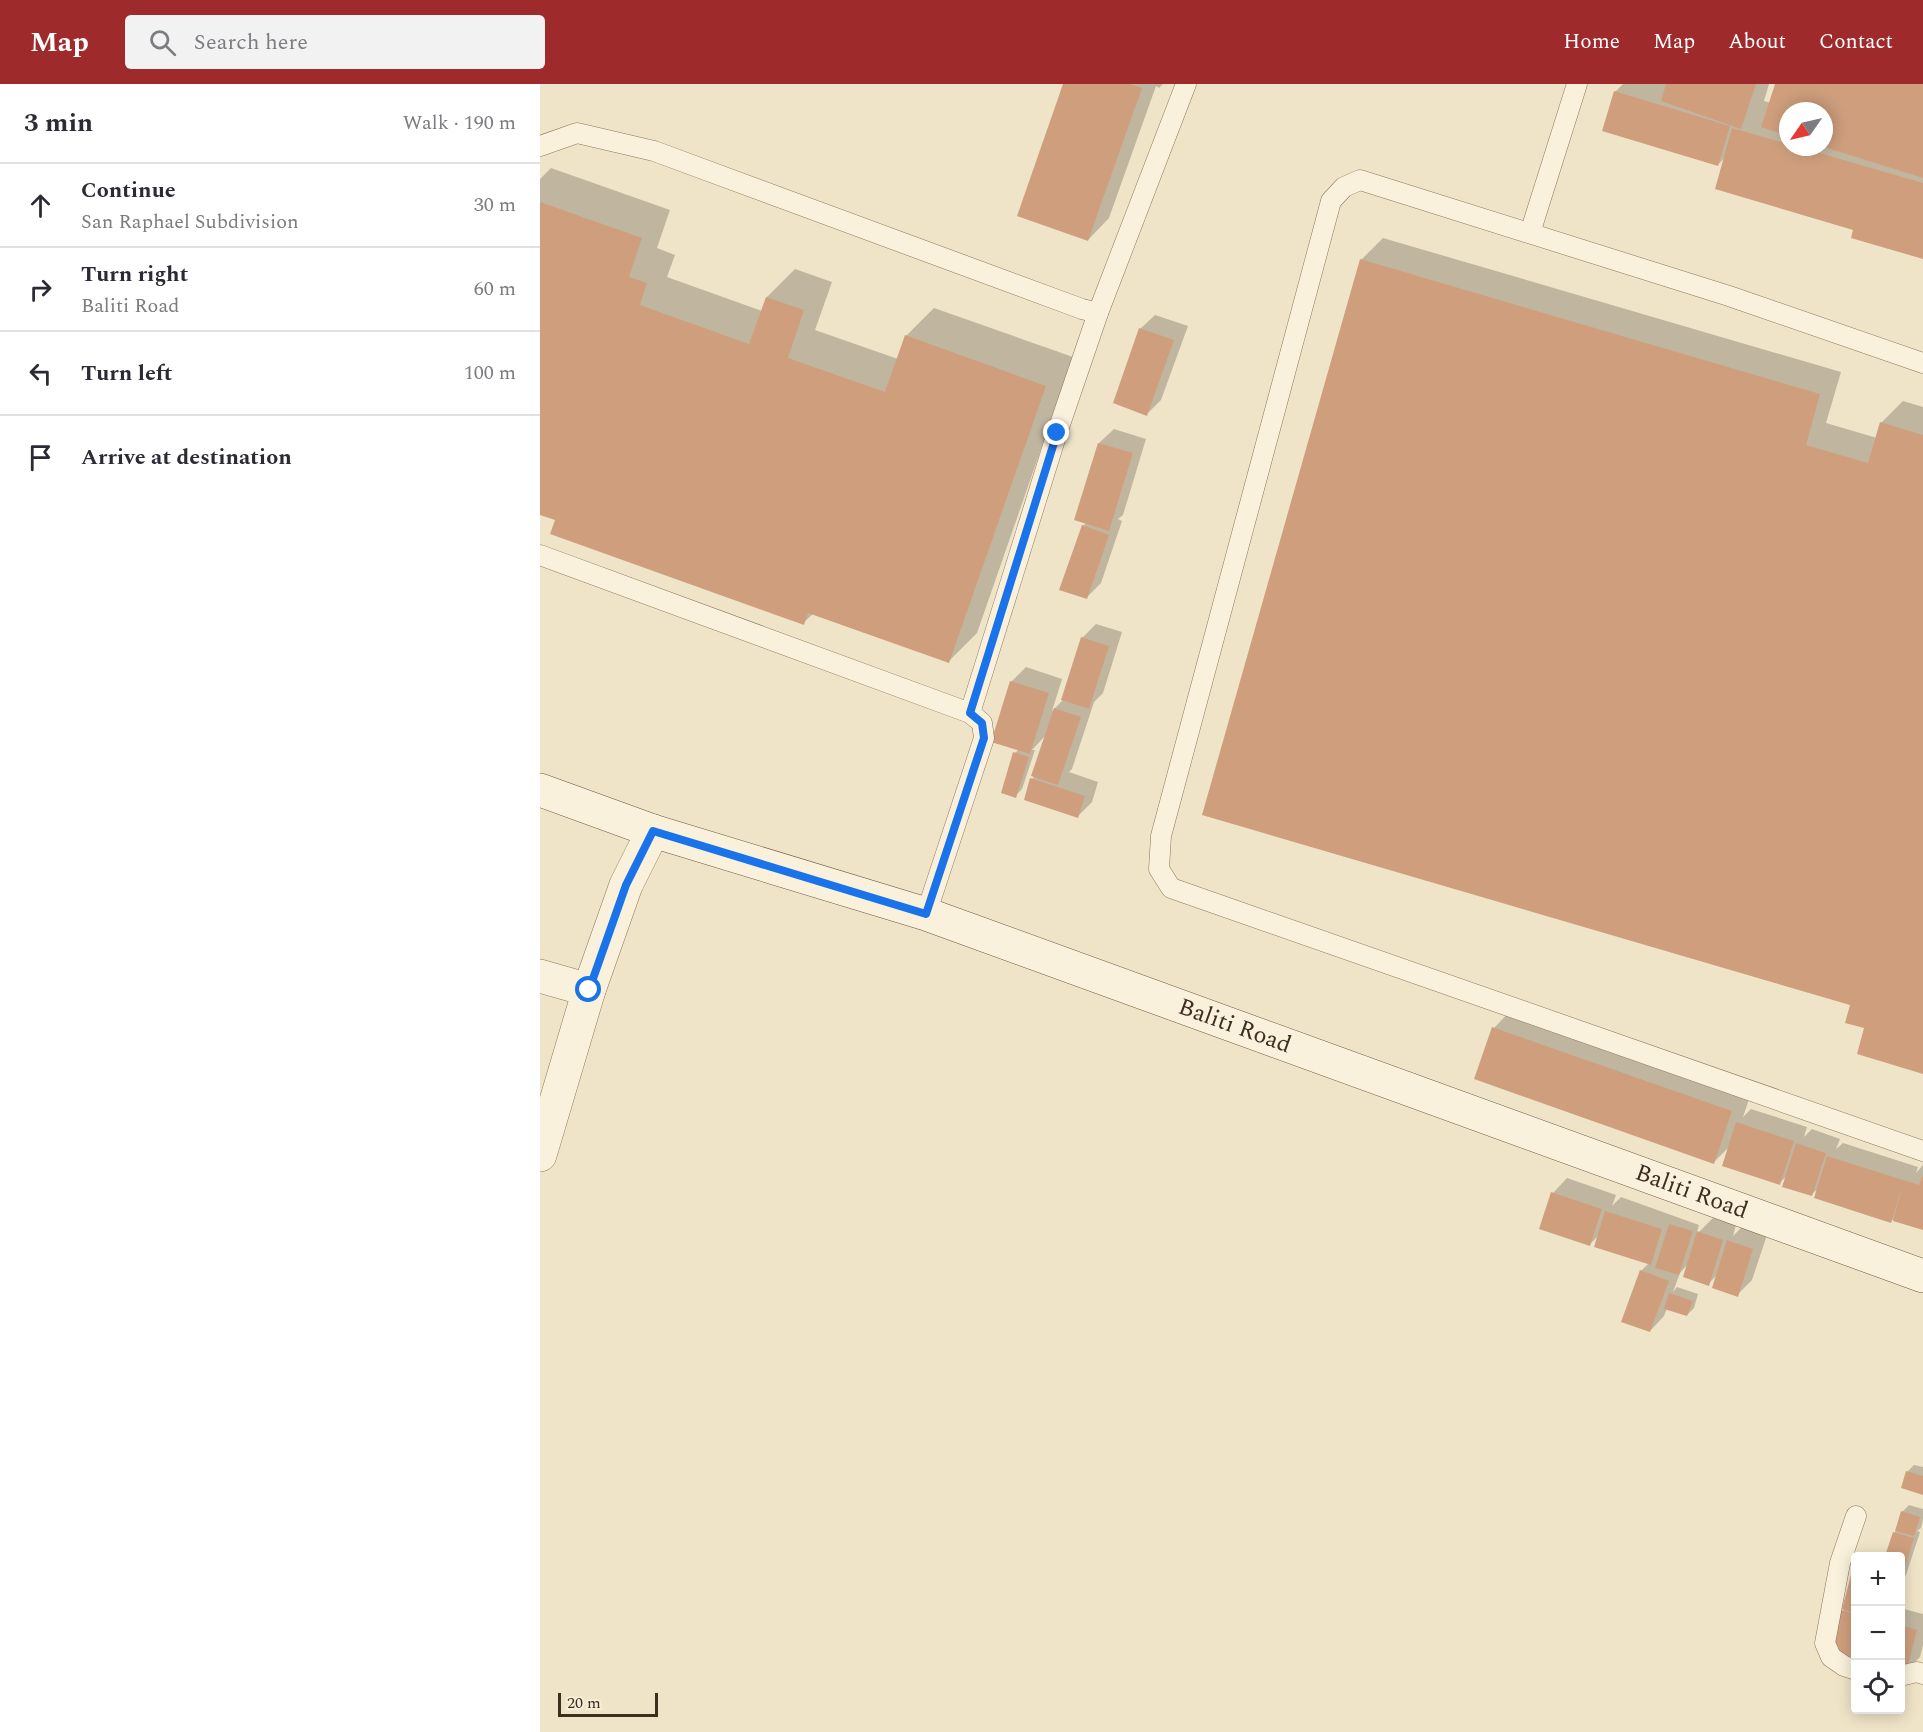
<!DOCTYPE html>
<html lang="en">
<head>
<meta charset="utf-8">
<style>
	body { margin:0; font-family:Spectral,serif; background:#f2f2f3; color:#2b2b33 }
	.controls { position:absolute; right:18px; bottom:18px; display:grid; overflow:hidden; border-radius:6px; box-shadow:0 3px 15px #0003 }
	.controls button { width:54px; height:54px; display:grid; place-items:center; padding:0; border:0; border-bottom:2px solid #e1e1e2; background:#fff; color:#2b2b33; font:30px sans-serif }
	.compass { position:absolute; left:1239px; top:18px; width:54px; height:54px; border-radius:50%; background:#fff; box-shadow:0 3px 15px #0003; rotate:236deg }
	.scale { position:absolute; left:18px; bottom:15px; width:100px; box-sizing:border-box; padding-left:6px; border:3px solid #3d2e20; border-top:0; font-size:16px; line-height:21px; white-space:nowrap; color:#3d2e20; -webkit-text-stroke:4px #f7eed8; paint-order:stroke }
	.stop { position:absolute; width:18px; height:18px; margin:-14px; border:4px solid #1a73e8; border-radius:50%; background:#fff }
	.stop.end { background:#1a73e8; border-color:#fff; box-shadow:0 2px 6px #0008 }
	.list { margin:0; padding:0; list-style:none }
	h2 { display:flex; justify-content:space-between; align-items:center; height:78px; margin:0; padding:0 24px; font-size:26px }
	h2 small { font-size:20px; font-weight:400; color:#7c7c81 }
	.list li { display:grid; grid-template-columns:39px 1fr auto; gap:18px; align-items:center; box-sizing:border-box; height:84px; padding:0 24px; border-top:2px solid #e1e1e2 }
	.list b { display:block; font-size:22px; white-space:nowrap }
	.list p { margin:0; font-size:20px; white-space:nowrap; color:#7c7c81 }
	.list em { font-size:20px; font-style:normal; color:#7c7c81 }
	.icon { flex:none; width:33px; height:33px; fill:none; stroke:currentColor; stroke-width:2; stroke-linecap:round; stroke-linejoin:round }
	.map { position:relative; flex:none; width:1383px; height:1648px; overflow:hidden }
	header { display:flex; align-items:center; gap:36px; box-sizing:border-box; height:84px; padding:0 30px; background:#9e2a2b; color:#fff }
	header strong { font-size:28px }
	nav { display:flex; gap:33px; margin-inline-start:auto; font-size:21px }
	.search { width:420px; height:54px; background:#f2f2f3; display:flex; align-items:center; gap:15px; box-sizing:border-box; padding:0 21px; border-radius:6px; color:#7c7c81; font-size:22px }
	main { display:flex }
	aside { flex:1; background:#fff }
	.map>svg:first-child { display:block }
</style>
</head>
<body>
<header>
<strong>Map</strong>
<div class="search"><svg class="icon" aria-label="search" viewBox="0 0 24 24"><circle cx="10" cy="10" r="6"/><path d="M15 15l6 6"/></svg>Search here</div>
<nav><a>Home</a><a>Map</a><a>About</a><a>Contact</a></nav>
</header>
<main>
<aside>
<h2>3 min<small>Walk · 190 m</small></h2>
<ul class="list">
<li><svg class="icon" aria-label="ahead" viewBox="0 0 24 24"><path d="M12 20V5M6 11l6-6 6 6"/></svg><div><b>Continue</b><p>San Raphael Subdivision</p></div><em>30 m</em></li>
<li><svg class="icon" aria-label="right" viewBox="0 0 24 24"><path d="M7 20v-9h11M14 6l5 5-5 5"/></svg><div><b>Turn right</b><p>Baliti Road</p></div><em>60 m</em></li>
<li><svg class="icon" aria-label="left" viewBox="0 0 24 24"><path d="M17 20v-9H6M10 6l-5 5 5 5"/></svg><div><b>Turn left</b></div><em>100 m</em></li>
<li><svg class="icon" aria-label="arrive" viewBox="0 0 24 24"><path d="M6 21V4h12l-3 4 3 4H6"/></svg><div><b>Arrive at destination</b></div></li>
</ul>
</aside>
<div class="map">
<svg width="1383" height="1648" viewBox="0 0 1383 1648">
	<rect width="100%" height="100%" fill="#f0e4c8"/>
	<!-- shadow -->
	<g fill="#0003" fill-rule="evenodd">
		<polygon points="524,0 623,0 619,4 616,2 569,134 548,156"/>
		<path d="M1083,0H1229L1224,17L1231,19L1236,0H1383V173L1315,145L1185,73L1178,81L1075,8ZM1248,27H1284V63H1248Z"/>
		<polygon points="11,84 130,126 117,164 135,171 127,193 222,227 227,213 255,185 292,198 275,246 358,275 366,252 394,224 533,273 437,549 409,577 274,529 263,539 0,429 0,95"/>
		<polygon points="843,154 1301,288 1286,339 1337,354 1341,339 1363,317 1383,323 1383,988 1326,943 821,176"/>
		<polygon points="615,231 648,242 621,316 607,330 600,245"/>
		<polygon points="574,345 606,355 583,431 578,435 582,437 561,499 546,514 543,442 547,438 536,435 559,359"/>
		<polygon points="556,540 582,548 563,609 554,618 532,685 529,688 558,698 552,718 538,732 492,695 495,692 506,651 492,666 495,666 482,705 475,712 475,669 479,665 471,598 486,583 522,595 512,627 524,615 542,554"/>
		<polygon points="975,922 1212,1006 1203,1033 1211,1025 1267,1043 1264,1053 1272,1045 1300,1055 1296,1065 1303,1059 1378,1083 1376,1089 1383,1081 1383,1145 1352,1136 1351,1138 1279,1104 1272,1110 1247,1092 1239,1099 1190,1062 1174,1078 954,944"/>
		<polygon points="1027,1094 1076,1111 1072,1122 1081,1113 1159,1141 1156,1151 1173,1134 1196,1141 1193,1152 1202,1143 1227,1151 1212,1196 1197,1211 1177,1191 1168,1200 1148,1180 1140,1189 1133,1208 1137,1203 1158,1210 1154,1224 1147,1231 1127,1224 1124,1232 1110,1247 1101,1187 1109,1179 1059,1151 1050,1160 1013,1109"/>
		<polygon points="1374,1381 1383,1383 1383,1410 1367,1388"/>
		<polygon points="1369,1421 1383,1425 1383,1435 1381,1444 1377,1447 1380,1448 1366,1491 1360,1497 1360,1472 1347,1472 1362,1428"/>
		<polygon points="1316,1488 1316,1574 1292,1568 1312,1492"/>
		<polygon points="1360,1524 1383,1530 1383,1561 1380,1573 1366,1587 1360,1586"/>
	</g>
	<!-- building -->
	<g fill="#cf9f7d">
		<polygon points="523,0 590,0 602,4 548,157 477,132"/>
		<polygon points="1126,0 1216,0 1201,45 1121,17"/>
		<polygon points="1235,0 1383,0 1383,94 1284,63 1284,27 1248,27 1248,52 1221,43"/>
		<polygon points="1074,7 1190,42 1178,82 1062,47"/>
		<polygon points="1192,44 1248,60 1248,63 1259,63 1383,99 1383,175 1311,154 1313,146 1175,105"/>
		<polygon points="0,118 102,154 89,193 107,199 100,221 209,260 226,213 264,226 248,274 345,308 365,251 506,302 409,579 268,529 264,541 10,450 15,436 0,431"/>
		<polygon points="820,175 1280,310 1266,361 1328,379 1340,338 1383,351 1383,990 1317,970 1324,944 1305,939 1310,921 662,731"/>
		<polygon points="599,244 634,256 607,332 573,319"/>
		<polygon points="558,359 593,369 569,447 534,436"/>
		<polygon points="542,441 569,451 547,515 519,506"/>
		<polygon points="541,553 569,562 549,625 521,616"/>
		<polygon points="470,597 509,609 490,670 451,658"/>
		<polygon points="514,624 541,633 518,701 491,692"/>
		<polygon points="473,668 489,673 476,714 461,709"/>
		<polygon points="490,694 545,712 538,734 484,716"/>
		<polygon points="952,943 1192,1027 1174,1080 934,995"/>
		<polygon points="1196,1038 1254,1057 1240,1101 1182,1082"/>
		<polygon points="1256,1059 1286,1069 1272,1112 1242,1103"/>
		<polygon points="1287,1072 1379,1101 1383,1091 1383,1146 1353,1137 1363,1100 1351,1139 1274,1114"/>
		<polygon points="1011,1108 1062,1125 1050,1162 999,1145"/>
		<polygon points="1065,1127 1122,1145 1111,1181 1054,1163"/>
		<polygon points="1129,1140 1153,1147 1139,1191 1115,1184"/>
		<polygon points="1157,1147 1183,1156 1169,1202 1143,1193"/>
		<polygon points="1187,1156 1213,1165 1198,1213 1172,1204"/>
		<polygon points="1100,1186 1129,1197 1110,1248 1081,1238"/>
		<polygon points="1129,1209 1153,1217 1147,1232 1124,1225"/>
		<polygon points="1366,1387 1383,1392 1383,1411 1361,1404"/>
		<polygon points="1361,1427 1380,1433 1374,1452 1355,1447"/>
		<polygon points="1353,1448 1374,1454 1361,1496 1360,1472 1345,1472"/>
		<polygon points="1311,1491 1316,1492 1316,1529 1302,1525"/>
		<polygon points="1301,1526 1316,1530 1316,1576 1290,1569"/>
		<polygon points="1360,1541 1377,1546 1366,1589 1360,1588"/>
	</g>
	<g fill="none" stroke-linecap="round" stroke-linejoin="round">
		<!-- service casing -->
		<g stroke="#8d765c" stroke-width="21">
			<g id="service">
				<polyline points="0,62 37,49 114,67 542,225 558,229"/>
				<polyline points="990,149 1037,0"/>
				<polyline points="1383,279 1189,212 820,96 804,103 791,117 621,752 619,785 631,804 1383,1067"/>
				<polyline points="0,471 430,629 442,639 444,654 386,830"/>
				<polyline points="430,629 517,349 558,229 646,0"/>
				<polyline points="1316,1586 1304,1582 1291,1573 1285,1559 1300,1479 1316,1432"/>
				<polyline points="1360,1592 1377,1588 1383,1590"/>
			</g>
		</g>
		<!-- minor casing -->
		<g stroke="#8d765c" stroke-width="34">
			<g id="minor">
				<polyline points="0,892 49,906"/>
				<polyline points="0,1071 49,906 86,801 113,747"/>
			</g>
		</g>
		<!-- secondary casing -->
		<g stroke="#6f573f" stroke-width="34">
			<g id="secondary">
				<path id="s1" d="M0,706L113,747L386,830L1383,1192"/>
			</g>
		</g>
		<!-- service -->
		<use href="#service" stroke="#faf1dc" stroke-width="20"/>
		<!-- minor -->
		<use href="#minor" stroke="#faf1dc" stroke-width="33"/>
		<!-- secondary -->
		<use href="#secondary" stroke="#faf1dc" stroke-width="33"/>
	</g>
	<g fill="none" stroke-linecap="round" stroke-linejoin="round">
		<!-- route -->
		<polyline stroke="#1a73e8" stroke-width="8" points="49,906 86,801 113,747 386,830 444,654 442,639 430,629 517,349"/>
	</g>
	<g text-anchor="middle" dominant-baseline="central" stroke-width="4.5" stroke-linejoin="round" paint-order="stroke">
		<!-- street labels -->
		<g font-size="24" fill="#3d2e20" stroke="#f7eed8">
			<text stroke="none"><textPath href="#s1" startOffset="734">Baliti Road</textPath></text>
			<text stroke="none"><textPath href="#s1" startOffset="1220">Baliti Road</textPath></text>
		</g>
	</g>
</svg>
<div class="controls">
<button>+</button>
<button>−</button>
<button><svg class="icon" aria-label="locate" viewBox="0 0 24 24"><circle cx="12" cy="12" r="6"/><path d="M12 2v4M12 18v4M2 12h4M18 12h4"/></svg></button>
</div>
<svg class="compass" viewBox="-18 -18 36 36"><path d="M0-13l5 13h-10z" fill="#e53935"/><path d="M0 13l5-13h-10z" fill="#7c7c81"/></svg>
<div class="scale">20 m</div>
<div class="stop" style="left:49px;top:906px"></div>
<div class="stop end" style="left:517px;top:349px"></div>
</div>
</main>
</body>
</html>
